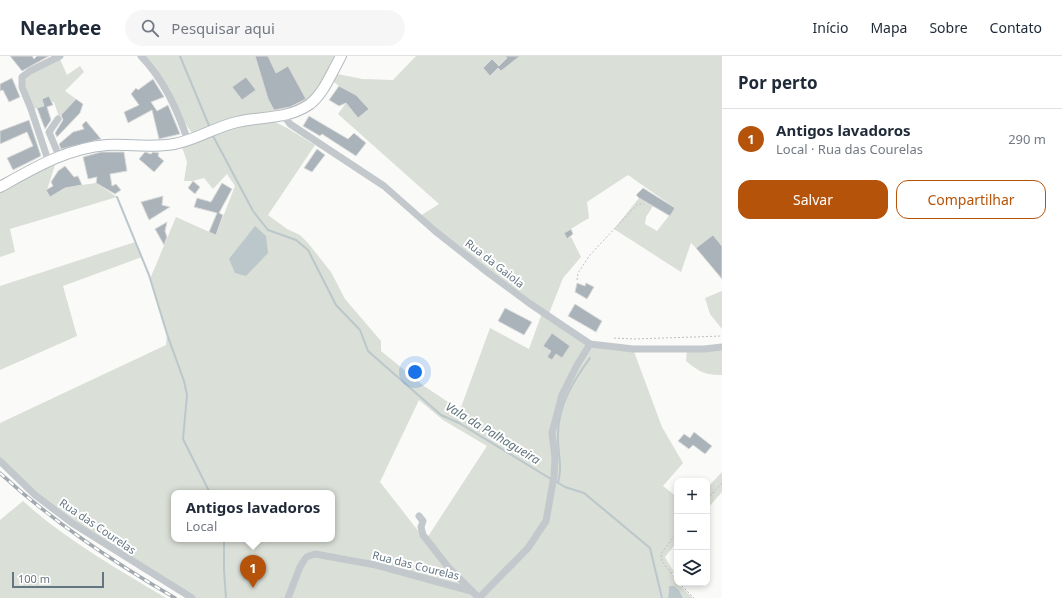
<!DOCTYPE html>
<html lang="pt">
<head>
<meta charset="utf-8">
<style>
	body { margin:0; font-family:"Noto Sans",sans-serif; background:#f6f6f7; color:#1f2937 }
	.controls { position:absolute; right:12px; bottom:12px; display:grid; overflow:hidden; border-radius:8px; box-shadow:0 2px 6px #0003 }
	.controls button { width:36px; height:36px; display:grid; place-items:center; padding:0; border:0; border-bottom:1px solid #e0e1e3; background:#fff; color:#1f2937; font:20px sans-serif }
	.scale { position:absolute; left:12px; bottom:10px; width:92px; box-sizing:border-box; padding-left:4px; border:2px solid #657683; border-top:0; font-size:11px; line-height:14px; white-space:nowrap; color:#657683; -webkit-text-stroke:3px #fff; paint-order:stroke }
	.you { position:absolute; left:415px; top:316px; width:14px; height:14px; margin:-10px; border:3px solid #fff; border-radius:50%; background:#1a73e8; box-shadow:0 0 0 6px #1a73e833 }
	.badge { display:grid; place-items:center; width:26px; height:26px; border-radius:50%; background:#b45309; color:#fff; font-size:13px; font-weight:700 }
	.pin { position:absolute; translate:-50% -33px; filter:drop-shadow(0 1px 2px #0008) }
	.pin::after { content:''; position:absolute; top:21px; width:14px; height:12px; background:inherit; clip-path:polygon(0 0,100% 0,50% 100%) }
	.popup { position:absolute; left:171px; top:434px; width:164px; height:52px; box-sizing:border-box; display:grid; place-content:center; border-radius:8px; background:#fff; filter:drop-shadow(0 1px 3px #0005); font-size:13px; white-space:nowrap; color:#747a83 }
	.popup b { font-size:15px; color:#1f2937 }
	.popup::after { content:''; position:absolute; left:50%; top:100%; margin-left:-8px; border:8px solid transparent; border-top-color:#fff }
	.list { margin:0; padding:0; list-style:none }
	h2 { display:flex; justify-content:space-between; align-items:center; height:52px; margin:0; padding:0 16px; font-size:17px }
	h2 small { font-size:13px; font-weight:400; color:#747a83 }
	.list li { display:grid; grid-template-columns:26px 1fr auto; gap:12px; align-items:center; box-sizing:border-box; height:60px; padding:0 16px; border-top:1px solid #e0e1e3 }
	.list b { display:block; font-size:15px; white-space:nowrap }
	.list p { margin:0; font-size:13px; white-space:nowrap; color:#747a83 }
	.list em { font-size:13px; font-style:normal; color:#747a83 }
	.actions { display:flex; gap:8px; padding:12px 16px }
	.actions a { flex:1; padding:9px 0; border:1px solid #b45309; border-radius:12px; text-align:center; font-size:14px; color:#b45309 }
	.actions .main { background:#b45309; color:#fff }
	.icon { flex:none; width:22px; height:22px; fill:none; stroke:currentColor; stroke-width:2; stroke-linecap:round; stroke-linejoin:round }
	.map { position:relative; flex:none; width:722px; height:542px; overflow:hidden }
	header { display:flex; align-items:center; gap:24px; box-sizing:border-box; height:56px; padding:0 20px; background:#fff; border-bottom:1px solid #e0e1e3 }
	header strong { font-size:19px }
	nav { display:flex; gap:22px; margin-inline-start:auto; font-size:14px }
	.search { width:280px; height:36px; background:#f6f6f7; display:flex; align-items:center; gap:10px; box-sizing:border-box; padding:0 14px; border-radius:22px; color:#747a83; font-size:15px }
	main { display:flex }
	aside { flex:1; background:#fff }
	.map>svg:first-child { display:block }
</style>
</head>
<body>
<header>
<strong>Nearbee</strong>
<div class="search"><svg class="icon" aria-label="search" viewBox="0 0 24 24"><circle cx="10" cy="10" r="6"/><path d="M15 15l6 6"/></svg>Pesquisar aqui</div>
<nav><a>Início</a><a>Mapa</a><a>Sobre</a><a>Contato</a></nav>
</header>
<main>
<div class="map">
<svg width="722" height="542" viewBox="0 0 722 542">
	<rect width="100%" height="100%" fill="#fafaf8"/>
	<!-- green -->
	<g fill="#dadfd7" fill-rule="evenodd">
		<path d="M141,0H334C328,12 322,27 314,38C298,59 222,70 195,77L191,76Z"/>
		<path d="M416,0H722V190L713,179L696,192L691,187L681,216L614,173L639,142L653,150L646,161L645,168L657,175L675,152L628,119L587,146L589,162L564,177L567,183L571,181L581,201L563,222L548,260L590,288L633,293L662,371L683,407L663,430L677,441V486L665,501L674,516L672,519L677,527L693,542H683L679,534L674,530H669L668,542H288L300,511L306,501L315,498L376,509L471,534L448,511L427,482L487,390L443,364L419,344L380,426L444,508L464,530C430,521 332,490 303,498L285,542H192L72,467L35,439L0,405V367L166,289L167,278L150,223L176,161L216,179L235,130L227,118L213,133L204,122L193,125H184L187,106L182,91C205,82 250,60 274,66C284,69 305,83 315,89L268,159L287,173L300,179L308,187L331,216L345,243L381,285V295L424,330L460,354L490,272L529,293L542,257L487,216L420,160L439,148L338,58L346,47L358,62L369,53L356,39L339,30L334,26L337,18L363,23L393,24ZM174,437H332V483H174Z"/>
		<polygon points="59,1 67,19 80,10 84,16 65,35 76,43 59,61 54,46 52,46 49,40 42,43 47,51 31,53 22,21"/>
		<polygon points="56,106 47,134 96,127 117,141 10,173 15,196 0,201 0,136"/>
		<polygon points="135,186 142,201 63,230 77,280 0,314 0,230"/>
		<polygon points="722,235 722,273 710,258 705,242"/>
		<path d="M722,291V319C705,319 699,316 686,305L687,293Z"/>
		<polygon points="722,416 722,436 707,453 707,432"/>
		<path d="M23,445C66,484 116,512 166,542H0V464Z"/>
	</g>
	<!-- water -->
	<g fill="#bbc7cb">
		<polygon points="255,170 266,180 268,197 246,220 235,217 229,203"/>
		<polygon points="669,530 674,530 679,534 683,542 668,542"/>
	</g>
	<g fill="none" stroke-linecap="round" stroke-linejoin="round">
		<!-- stream -->
		<g stroke="#bbc7cb" stroke-width="2">
			<polyline points="180,0 210,72"/>
			<polyline points="212,78 253,155 268,174 296,184 308,194 336,249 360,274 368,295 441,359 459,367 551,423"/>
			<polyline points="117,141 149,219 167,278 184,325 187,339 183,383 210,437"/>
			<polyline points="555,425 565,431 584,437 650,492 662,542"/>
			<path d="M558,427C563,408 557,396 558,378C558,349 574,324 590,302"/>
			<polyline points="224,483 224,514 226,542"/>
		</g>
	</g>
	<!-- building -->
	<g fill="#aab3b9" stroke="#dcdcda">
		<polygon points="10,0 32,0 34,3 37,0 49,0 22,15"/>
		<polygon points="255,0 268,0 276,17 288,10 306,43 290,51 274,54 268,43"/>
		<polygon points="505,0 520,0 501,15 498,12 490,20 483,12 492,3 499,10 507,2"/>
		<polygon points="246,21 256,34 242,44 232,31"/>
		<polygon points="12,22 20,41 9,46 3,34 0,35 0,28"/>
		<polygon points="153,23 164,41 151,46 157,55 168,49 180,78 159,83 152,54 128,67 124,56 139,49 131,38 136,32 138,34"/>
		<polygon points="339,30 356,39 369,53 358,62 346,47 339,50 329,44"/>
		<polygon points="49,40 53,49 47,51 51,64 45,73 37,52 44,50 42,43"/>
		<polygon points="76,43 83,48 80,57 57,81 55,77 63,64 61,59"/>
		<polygon points="309,60 348,83 354,77 366,87 356,100 322,78 320,80 303,70"/>
		<polygon points="29,64 41,100 13,114 7,102 33,90 27,76 0,88 0,75"/>
		<polygon points="86,65 101,83 61,93 59,88 73,76 84,73 82,69"/>
		<polygon points="317,93 325,99 312,116 304,112"/>
		<polygon points="101,96 124,96 127,115 110,118 112,130 116,128 121,134 115,138 96,127 97,121 88,123 83,101"/>
		<polygon points="145,96 151,98 153,96 159,97 158,100 164,105 154,116 139,103"/>
		<polygon points="65,110 74,121 78,120 82,129 65,132 50,141 46,134 53,130 51,126 58,115"/>
		<polygon points="193,125 200,131 195,138 188,132"/>
		<polygon points="222,127 232,133 219,157 223,159 216,179 209,176 217,157 194,151 197,142 211,146"/>
		<polygon points="643,132 675,152 670,160 639,142 636,139"/>
		<polygon points="163,140 162,149 170,151 149,164 141,146"/>
		<polygon points="167,166 165,175 167,181 164,189 155,173"/>
		<polygon points="571,173 573,178 567,183 564,177"/>
		<polygon points="713,179 722,190 722,223 696,192"/>
		<polygon points="577,227 585,230 586,227 594,231 587,243 575,236"/>
		<polygon points="575,248 602,265 596,276 568,260"/>
		<polygon points="505,252 532,266 524,279 498,265"/>
		<polygon points="552,277 570,290 562,302 556,298 552,304 547,301 551,295 543,290"/>
		<polygon points="694,376 712,390 705,398 693,389 689,393 678,385 684,378 690,382"/>
	</g>
	<g fill="none" stroke-linecap="round" stroke-linejoin="round">
		<!-- secondary casing -->
		<g stroke="#b3babf" stroke-width="12">
			<path id="secondary" d="M0,131C34,112 67,92 107,89C129,88 152,92 174,88C196,84 215,71 237,66C262,60 287,64 310,48C324,37 332,16 341,0"/>
		</g>
		<!-- path -->
		<g stroke="#bbbfc2" stroke-width="1" stroke-dasharray="2 2" stroke-linecap="butt">
			<polyline points="577,224 578,217 590,199 632,154 638,148 644,148"/>
			<polyline points="614,282 635,283 722,280"/>
			<polyline points="707,443 722,427"/>
			<polyline points="677,476 661,498 662,505 677,525"/>
			<polyline points="679,527 694,542"/>
		</g>
		<!-- street -->
		<g stroke="#c3c8cc" stroke-width="7">
			<path d="M141,0C164,24 177,53 188,85"/>
			<polyline points="284,60 290,68 384,130 435,175 487,216 529,247 590,288 633,293 704,293 722,291"/>
			<polyline points="58,63 49,76 59,100"/>
			<polyline points="48,104 31,53 22,31 22,21 30,15 60,0"/>
			<polyline points="0,405 35,439 72,467 192,542"/>
			<polyline points="419,460 423,465 421,471 423,479 448,511 479,542"/>
			<polyline points="288,542 300,511 306,501 315,498 376,509 471,535"/>
			<polyline points="479,542 528,492 546,465 554,420 555,402 552,377 562,339 577,309 590,288"/>
		</g>
		<!-- secondary -->
		<use href="#secondary" stroke="#fff" stroke-width="10"/>
		<!-- rail casing -->
		<g stroke="#a2aab0" stroke-width="3.5">
			<path id="rail" d="M0,417C53,466 112,505 175,542"/>
		</g>
		<!-- rail -->
		<use href="#rail" stroke="#fff" stroke-width="2" stroke-dasharray="6" stroke-linecap="butt"/>
	</g>
	<g text-anchor="middle" dominant-baseline="central" stroke-width="4" stroke-linejoin="round" paint-order="stroke">
		<!-- street labels -->
		<g font-size="11" fill="#657683" stroke="#fff">
			<text transform="translate(495 207) rotate(38)">Rua da Gaiola</text>
			<text transform="translate(98 470) rotate(34)">Rua das Courelas</text>
			<text transform="translate(416 509) rotate(14)">Rua das Courelas</text>
		</g>
		<!-- water labels -->
		<g font-size="12" font-style="italic" fill="#60757c" stroke="#fff">
			<text transform="translate(493 377) rotate(31)">Vala da Palhagueira</text>
		</g>
	</g>
</svg>
<div class="controls">
<button>+</button>
<button>−</button>
<button><svg class="icon" aria-label="layers" viewBox="0 0 24 24"><path d="M12 4l9 5-9 5-9-5zM3 14l9 5 9-5"/></svg></button>
</div>
<div class="scale">100 m</div>
<div class="you"></div>
<div class="pin badge" style="left:253px;top:532px">1</div>
<div class="popup"><b>Antigos lavadoros</b>Local</div>
</div>
<aside>
<h2>Por perto<small></small></h2>
<ul class="list">
<li><span class="badge">1</span><div><b>Antigos lavadoros</b><p>Local · Rua das Courelas</p></div><em>290 m</em></li>
</ul>
<div class="actions"><a class="main">Salvar</a><a>Compartilhar</a></div>
</aside>
</main>
</body>
</html>
